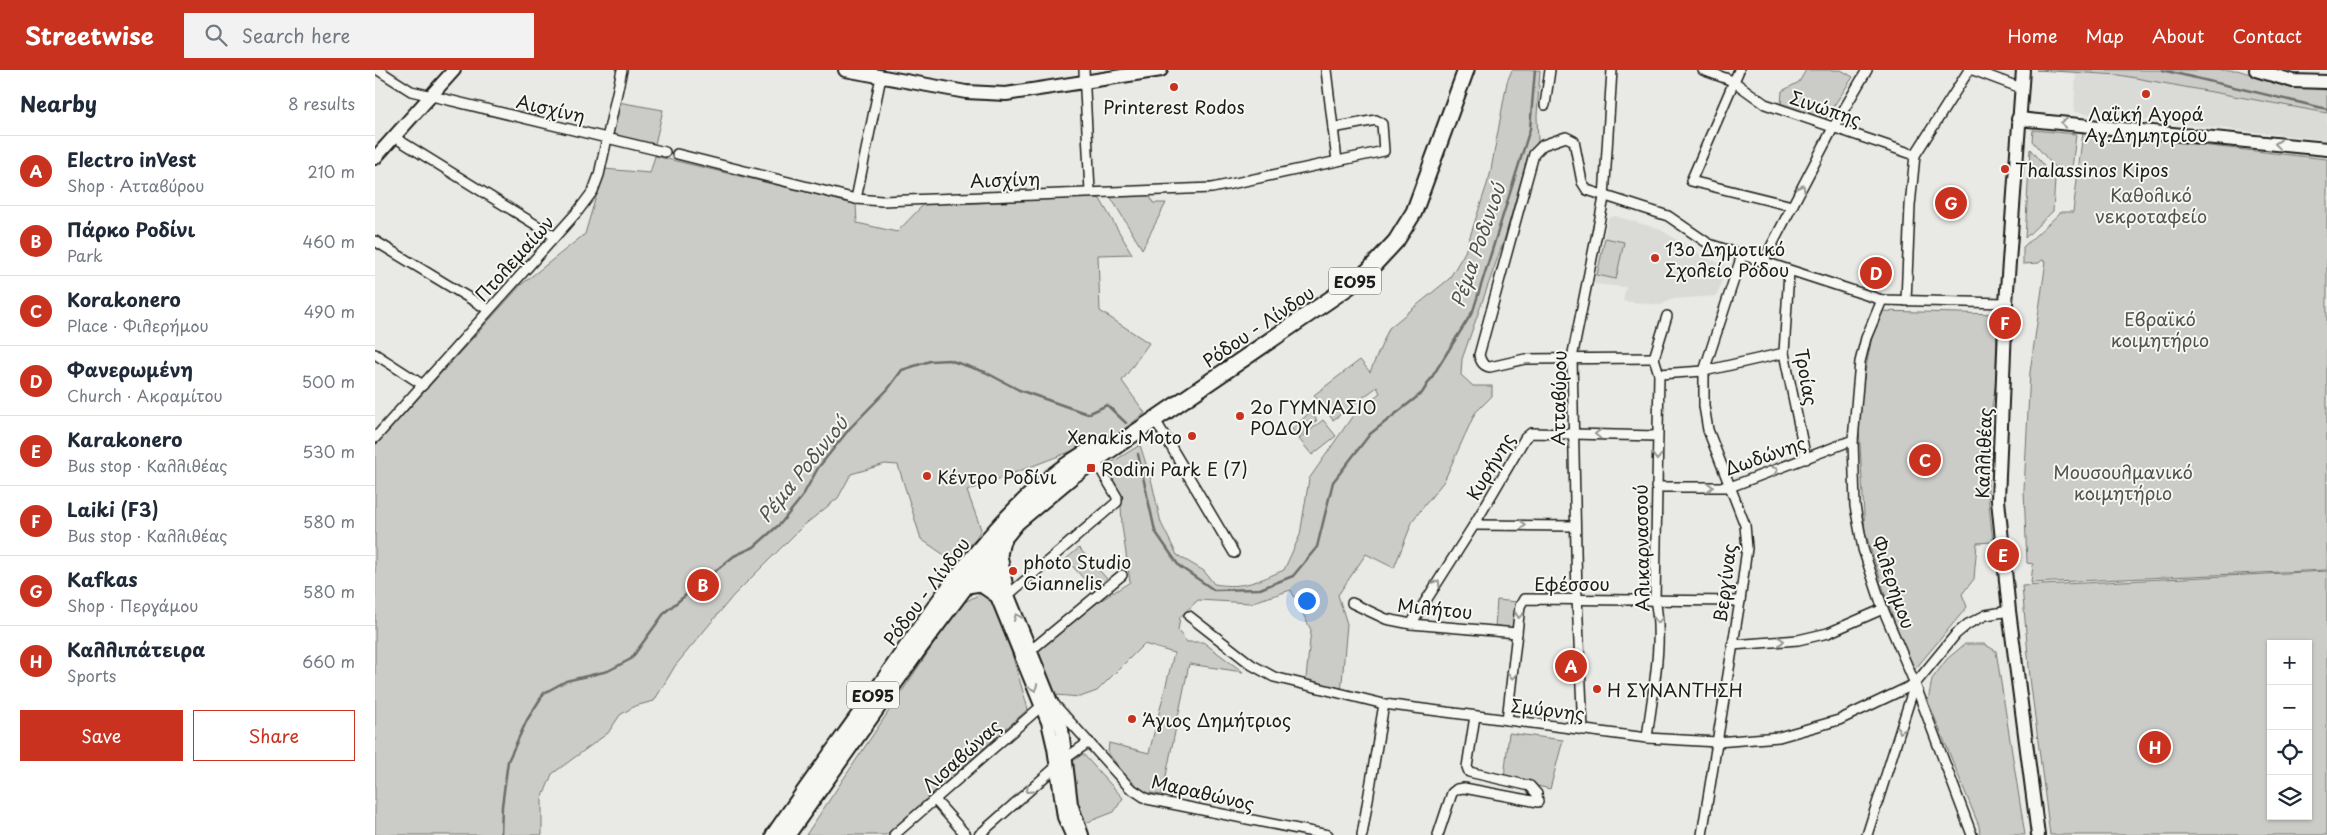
<!DOCTYPE html>
<html lang="en">
<head>
<meta charset="utf-8">
<style>
	body { margin:0; font-family:"Playpen Sans",sans-serif; background:#f2f2f3; color:#1f2937 }
	.controls { position:absolute; right:15px; bottom:15px; display:grid; overflow:hidden; border-radius:0px; box-shadow:0 1px 4px #0004 }
	.controls button { width:45px; height:45px; display:grid; place-items:center; padding:0; border:0; border-bottom:1px solid #e0e1e3; background:#fff; color:#1f2937; font:25px sans-serif }
	.you { position:absolute; left:931px; top:530px; width:18px; height:18px; margin:-12px; border:4px solid #fff; border-radius:50%; background:#1a73e8; box-shadow:0 0 0 8px #1a73e833 }
	.badge { display:grid; place-items:center; width:32px; height:32px; border-radius:50%; background:#c8321e; color:#fff; font-size:16px; font-weight:700 }
	.pin { position:absolute; translate:-50% -50%; border:2px solid #fff; box-shadow:0 1px 5px #0006 }
	.list { margin:0; padding:0; list-style:none }
	h2 { display:flex; justify-content:space-between; align-items:center; height:65px; margin:0; padding:0 20px; font-size:21px }
	h2 small { font-size:16px; font-weight:400; color:#747a83 }
	.list li { display:grid; grid-template-columns:32px 1fr auto; gap:15px; align-items:center; box-sizing:border-box; height:70px; padding:0 20px; border-top:1px solid #e0e1e3 }
	.list b { display:block; font-size:19px; white-space:nowrap }
	.list p { margin:0; font-size:16px; white-space:nowrap; color:#747a83 }
	.list em { font-size:16px; font-style:normal; color:#747a83 }
	.actions { display:flex; gap:10px; padding:15px 20px }
	.actions a { flex:1; padding:11px 0; border:1px solid #c8321e; border-radius:0px; text-align:center; font-size:18px; color:#c8321e }
	.actions .main { background:#c8321e; color:#fff }
	.icon { flex:none; width:28px; height:28px; fill:none; stroke:currentColor; stroke-width:2; stroke-linecap:round; stroke-linejoin:round }
	.map { position:relative; flex:none; width:1952px; height:765px; overflow:hidden }
	header { display:flex; align-items:center; gap:30px; box-sizing:border-box; height:70px; padding:0 25px; background:#c8321e; color:#fff }
	header strong { font-size:24px }
	nav { display:flex; gap:28px; margin-inline-start:auto; font-size:18px }
	.search { width:350px; height:45px; background:#f2f2f3; display:flex; align-items:center; gap:12px; box-sizing:border-box; padding:0 18px; border-radius:0px; color:#747a83; font-size:19px }
	main { display:flex }
	aside { flex:1; background:#fff }
	.map>svg:first-child { display:block }
</style>
</head>
<body>
<header>
<strong>Streetwise</strong>
<div class="search"><svg class="icon" aria-label="search" viewBox="0 0 24 24"><circle cx="10" cy="10" r="6"/><path d="M15 15l6 6"/></svg>Search here</div>
<nav><a>Home</a><a>Map</a><a>About</a><a>Contact</a></nav>
</header>
<main>
<aside>
<h2>Nearby<small>8 results</small></h2>
<ul class="list">
<li><span class="badge">A</span><div><b>Electro inVest</b><p>Shop · Ατταβύρου</p></div><em>210 m</em></li>
<li><span class="badge">B</span><div><b>Πάρκο Ροδίνι</b><p>Park</p></div><em>460 m</em></li>
<li><span class="badge">C</span><div><b>Korakonero</b><p>Place · Φιλερήμου</p></div><em>490 m</em></li>
<li><span class="badge">D</span><div><b>Φανερωμένη</b><p>Church · Ακραμίτου</p></div><em>500 m</em></li>
<li><span class="badge">E</span><div><b>Karakonero</b><p>Bus stop · Καλλιθέας</p></div><em>530 m</em></li>
<li><span class="badge">F</span><div><b>Laiki (F3)</b><p>Bus stop · Καλλιθέας</p></div><em>580 m</em></li>
<li><span class="badge">G</span><div><b>Kafkas</b><p>Shop · Περγάμου</p></div><em>580 m</em></li>
<li><span class="badge">H</span><div><b>Καλλιπάτειρα</b><p>Sports</p></div><em>660 m</em></li>
</ul>
<div class="actions"><a class="main">Save</a><a>Share</a></div>
</aside>
<div class="map">
<svg width="1952" height="765" viewBox="0 0 1952 765">
	<rect width="100%" height="100%" fill="#e9e9e5"/>
	<filter id="ink" filterUnits="userSpaceOnUse"><feTurbulence type="fractalNoise" baseFrequency=".02" numOctaves="2"/><feDisplacementMap in="SourceGraphic" scale="10" xChannelSelector="R" yChannelSelector="G"/><feConvolveMatrix kernelMatrix="1 2 1 2 8 2 1 2 1" color-interpolation-filters="sRGB"/></filter>
	<g filter="url(#ink)">
		<!-- built -->
		<g fill="#dadad6">
			<polygon points="1701,3 1744,5 1952,43 1952,70 1699,42"/>
			<polygon points="1240,146 1284,159 1331,188 1351,196 1342,226 1297,229 1286,235 1248,231 1251,217 1219,214 1233,148"/>
		</g>
		<!-- green -->
		<g fill="#cbcbc7" stroke="#747472" fill-rule="evenodd">
			<path d="M1137,0H1165L1162,46L1163,71L1152,89L1130,167L1087,289L1086,305L1098,316H1117V326L1100,343L1069,411L1038,450L1019,498L991,484L963,525L972,554L966,624L930,618L936,560L916,520L875,533L823,530L805,547L803,561L812,572H828L868,602L814,594L787,725L763,721L733,683L734,673L774,683L799,583L769,574L722,621L705,627L681,625L659,573L755,512L747,456L746,435L726,399L765,375L777,413L786,453L802,485L829,501L839,514C869,519 883,511 909,500L925,465L934,409L981,341L1005,323L1002,317L958,350L939,325L985,290L995,302L1014,258L1074,209L1090,182L1115,105L1132,12Z"/>
			<polygon points="1431,0 1466,0 1478,7 1448,52 1406,36 1407,21 1424,12"/>
			<polygon points="1661,0 1862,0 1914,16 1952,20 1952,43 1744,5"/>
			<polygon points="243,32 288,40 280,74 236,65"/>
			<polygon points="1658,60 1701,64 1696,108 1688,107 1657,71"/>
			<polygon points="1708,62 1952,89 1952,500 1656,513 1658,494 1652,493 1649,420 1655,302 1671,191 1667,190 1664,193 1648,194 1648,177 1686,142 1698,142"/>
			<polygon points="1655,79 1680,110 1678,141 1650,168"/>
			<polygon points="280,86 481,134 482,153 522,162 552,131 584,134 719,127 725,129 757,184 723,185 725,241 774,273 747,311 770,343 744,363 592,421 606,459 601,469 578,491 546,469 523,395 510,394 476,404 463,428 428,456 358,526 300,596 279,631 260,636 245,645 233,663 177,704 167,729 167,765 0,765 0,376 147,214 210,164 229,99 275,103"/>
			<polygon points="774,123 778,133 791,133 767,179 735,126"/>
			<polygon points="1230,168 1249,172 1241,209 1222,205"/>
			<polygon points="1506,241 1622,244 1621,313 1614,355 1613,425 1618,472 1602,473 1599,509 1587,524 1592,537 1536,604 1490,462 1483,340 1496,271"/>
			<polygon points="935,342 942,350 924,367 917,359"/>
			<polygon points="948,350 961,366 937,385 924,369"/>
			<polygon points="704,478 732,509 719,520 691,489"/>
			<path d="M1952,501V765H1675L1655,608L1647,516ZM1896,574H1933V746H1896Z"/>
			<polygon points="605,524 613,527 623,536 653,639 511,765 431,765 564,566 588,533"/>
			<polygon points="1122,530 1142,532 1138,559 1120,557"/>
			<polygon points="1590,574 1609,574 1621,581 1650,765 1605,765 1604,756 1553,631 1557,609 1572,589"/>
			<polygon points="1134,663 1188,670 1175,719 1129,708"/>
			<polygon points="708,684 748,728 739,742 705,755 694,694"/>
		</g>
		<g fill="none" stroke-linecap="round" stroke-linejoin="round">
			<!-- stream -->
			<g stroke="#6d6d6c" stroke-width="2.5">
				<polyline points="1787,0 1952,39"/>
				<polyline points="763,384 780,461 804,496 839,520 885,519 918,506 942,477 958,412 995,364 1047,323 1098,241 1155,59 1160,0"/>
				<polyline points="126,765 127,736 133,691 152,650 169,623 191,611 233,601 256,589 290,542 359,486 379,477 406,453 427,427 443,398 475,358 513,319 527,300 555,291 574,290 610,302 644,320 713,344 732,335 751,353"/>
			</g>
			<!-- street casing -->
			<g stroke="#1c1c1c" stroke-width="12">
				<g id="street">
					<polyline points="3,0 36,21 290,82"/>
					<polyline points="709,0 715,122"/>
					<polyline points="951,0 962,91"/>
					<polyline points="1328,0 1358,11 1390,34 1540,85"/>
					<polyline points="1364,0 1316,111 1417,136"/>
					<polyline points="1598,0 1646,18"/>
					<polyline points="1170,35 1175,0"/>
					<polyline points="19,67 179,166"/>
					<polyline points="302,84 481,129 507,131 837,118 1009,81 1007,54 1001,50 958,58"/>
					<polyline points="481,129 506,7"/>
					<polyline points="0,171 114,240"/>
					<polyline points="1388,192 1458,58 1492,0"/>
					<polyline points="1414,201 1409,283 1431,389"/>
					<polyline points="1507,230 1491,268 1485,292 1478,370 1480,436 1488,479 1508,539 1540,614 1597,765"/>
					<polyline points="1531,231 1535,136 1540,85 1594,0"/>
					<polyline points="0,284 48,315"/>
					<path d="M1279,288L1150,289L1115,297C1108,296 1106,292 1104,285L1159,84L1168,75L1191,67L1199,71L1207,112L1212,120L1293,146L1334,174L1507,230L1631,233"/>
					<polyline points="1279,288 1292,246"/>
					<polyline points="1284,304 1329,301 1409,283"/>
					<polyline points="779,348 859,483"/>
					<polyline points="0,368 203,141 218,121 224,105 247,0"/>
					<polyline points="1281,417 1355,417 1478,370"/>
					<polyline points="1099,455 1200,456"/>
					<polyline points="633,525 742,432 742,427 720,390"/>
					<polyline points="977,533 1011,549 1036,554 1142,563"/>
					<polyline points="814,546 877,595 899,607 1009,634 1272,668 1342,672 1404,667 1464,650 1540,614"/>
					<polyline points="1036,554 1099,455 1150,368 1156,363 1282,366"/>
					<polyline points="1357,575 1423,570 1453,563 1508,539"/>
					<polyline points="655,581 747,505"/>
					<polyline points="680,635 754,717 772,729 953,765"/>
					<polyline points="1132,650 1145,536 1149,529 1365,531"/>
					<polyline points="1208,660 1202,528 1197,288 1229,128 1237,0"/>
					<path d="M1272,668C1277,626 1289,571 1280,530L1284,304L1279,288"/>
					<polyline points="560,730 591,765"/>
					<polyline points="519,765 671,632"/>
					<polyline points="604,765 691,688 714,672"/>
					<polyline points="987,765 1009,634"/>
					<polyline points="1063,765 1077,723 1082,719 1089,718 1163,732 1162,724 1155,716 1094,702 1092,697 1100,646"/>
					<polyline points="1327,765 1365,531 1372,478 1370,455 1333,360 1329,336 1329,301 1367,185"/>
					<polyline points="1492,765 1540,614 1581,564 1593,554 1611,545 1634,541"/>
				</g>
			</g>
			<!-- secondary casing -->
			<g stroke="#1c1c1c" stroke-width="16">
				<g id="secondary">
					<polyline points="470,0 591,22 631,24 786,0"/>
					<polyline points="1648,0 1631,233 1623,430 1634,541 1663,765"/>
					<polyline points="1881,0 1918,11 1952,12"/>
					<polyline points="1643,49 1952,79"/>
					<polyline points="0,88 79,0"/>
					<polyline points="603,488 615,494 630,518 683,649 687,659 696,734 707,765"/>
					<polyline points="601,491 621,524 673,652 679,678 689,747 697,765"/>
				</g>
			</g>
			<!-- primary casing -->
			<g stroke="#1c1c1c" stroke-width="19">
				<g id="primary">
					<polyline points="627,470 624,485 630,518"/>
					<polyline points="592,515 605,513 621,524"/>
					<path d="M399,765C434,714 471,664 507,613C564,531 637,417 729,373"/>
					<polyline points="412,765 545,577 605,497 642,452 697,406 976,215 994,200 1021,171 1039,142 1091,0"/>
				</g>
			</g>
			<!-- street -->
			<use href="#street" stroke="#f6f6f2" stroke-width="9"/>
			<!-- secondary -->
			<use href="#secondary" stroke="#f6f6f2" stroke-width="12"/>
			<!-- primary -->
			<use href="#primary" stroke="#f6f6f2" stroke-width="15"/>
		</g>
		<!-- one-way arrows -->
		<defs><path id="oneway-chevron" d="M-2-3.5L2.5 0L-2 3.5" fill="none" stroke-width="1.6" stroke-linecap="round" stroke-linejoin="round" transform="scale(1.25)"/></defs>
		<g stroke="#949492">
			<use href="#oneway-chevron" transform="translate(1689 53) rotate(-175)"/>
			<use href="#oneway-chevron" transform="translate(1903 74) rotate(-174)"/>
			<use href="#oneway-chevron" transform="translate(1427 118) rotate(-63)"/>
			<use href="#oneway-chevron" transform="translate(1223 364) rotate(-179)"/>
			<use href="#oneway-chevron" transform="translate(1282 387) rotate(91)"/>
			<use href="#oneway-chevron" transform="translate(1400 400) rotate(-21)"/>
			<use href="#oneway-chevron" transform="translate(1335 417)"/>
			<use href="#oneway-chevron" transform="translate(1148 455) rotate(1)"/>
			<use href="#oneway-chevron" transform="translate(1062 513) rotate(-58)"/>
			<use href="#oneway-chevron" transform="translate(1144 545) rotate(97)"/>
			<use href="#oneway-chevron" transform="translate(642 547) rotate(-112)"/>
			<use href="#oneway-chevron" transform="translate(1283 550) rotate(91)"/>
			<use href="#oneway-chevron" transform="translate(1406 571) rotate(-5)"/>
			<use href="#oneway-chevron" transform="translate(1137 606) rotate(96)"/>
			<use href="#oneway-chevron" transform="translate(659 618) rotate(68)"/>
			<use href="#oneway-chevron" transform="translate(1526 660) rotate(108)"/>
			<use href="#oneway-chevron" transform="translate(654 720) rotate(138)"/>
		</g>
	</g>
	<!-- markers -->
	<g fill="#c8321e" stroke="#f6f6f2" stroke-width="2">
		<circle cx="799" cy="17" r="5"/>
		<circle cx="1771" cy="24" r="5"/>
		<circle cx="1630" cy="99" r="5"/>
		<circle cx="1280" cy="188" r="5"/>
		<circle cx="865" cy="346" r="5"/>
		<circle cx="817" cy="366" r="5"/>
		<rect x="711" y="393" width="10" height="10" rx="2.5"/>
		<circle cx="552" cy="406" r="5"/>
		<circle cx="638" cy="501" r="5"/>
		<circle cx="1222" cy="619" r="5"/>
		<circle cx="757" cy="649" r="5"/>
	</g>
	<g text-anchor="middle" dominant-baseline="central" stroke-width="4" stroke-linejoin="round" paint-order="stroke">
		<!-- shield labels -->
		<g fill="#f6f6f2" stroke="#5d5d5c" stroke-width="1">
			<rect x="954" y="197.5" width="52" height="27" rx="4"/>
			<rect x="472" y="611.5" width="52" height="27" rx="4"/>
		</g>
		<g font-size="16" font-weight="bold" fill="#1c1c1c">
			<text x="980" y="211">ΕΟ95</text>
			<text x="498" y="625">ΕΟ95</text>
		</g>
		<!-- poi labels -->
		<g font-size="18" fill="#1c1c1c" stroke="#f6f6f2" text-anchor="start">
			<text x="799" y="36" text-anchor="middle">Printerest Rodos</text>
			<text x="1771" y="43" text-anchor="middle">Λαΐκή Αγορά<tspan x="1771" dy="21">Αγ.Δημητρίου</tspan></text>
			<text x="1640" y="99">Thalassinos Kipos</text>
			<text x="1290" y="178">13ο Δημοτικό<tspan x="1290" dy="21">Σχολείο Ρόδου</tspan></text>
			<text x="875" y="336">2ο ΓΥΜΝΑΣΙΟ<tspan x="875" dy="21">ΡΟΔΟΥ</tspan></text>
			<text x="807" y="366" text-anchor="end">Xenakis Moto</text>
			<text x="726" y="398">Rodini Park E (7)</text>
			<text x="562" y="406">Κέντρο Ροδίνι</text>
			<text x="648" y="491">photo Studio<tspan x="648" dy="21">Giannelis</tspan></text>
			<text x="1232" y="619">Η ΣΥΝΑΝΤΗΣΗ</text>
			<text x="767" y="649">Άγιος Δημήτριος</text>
		</g>
		<!-- street labels -->
		<g font-size="18" fill="#1c1c1c" stroke="#f6f6f2">
			<text transform="translate(176 38) rotate(13)">Αισχίνη</text>
			<text transform="translate(1451 38) rotate(19)">Σινώπης</text>
			<text transform="translate(630 109) rotate(-2)">Αισχίνη</text>
			<text transform="translate(139 188) rotate(-48)">Πτολεμαίων</text>
			<text transform="translate(883 256) rotate(-34)">Ρόδου - Λίνδου</text>
			<text transform="translate(1432 307) rotate(80)">Τροίας</text>
			<text transform="translate(1183 328) rotate(-89)">Ατταβύρου</text>
			<text transform="translate(1608 383) rotate(-88)">Καλλιθέας</text>
			<text transform="translate(1390 385) rotate(-19)">Δωδώνης</text>
			<text transform="translate(1115 396) rotate(-59)">Κυρήνης</text>
			<text transform="translate(1266 478) rotate(-91)">Αλικαρνασσού</text>
			<text transform="translate(1519 512) rotate(71)">Φιλερήμου</text>
			<text x="1197" y="513">Εφέσσου</text>
			<text transform="translate(1349 513) rotate(-83)">Βεργίνας</text>
			<text transform="translate(551 521) rotate(-53)">Ρόδου - Λίνδου</text>
			<text transform="translate(1060 538) rotate(6)">Μιλήτου</text>
			<text transform="translate(1173 639) rotate(7)">Σμύρνης</text>
			<text transform="translate(586 685) rotate(-42)">Λισαβώνας</text>
			<text transform="translate(828 722) rotate(13)">Μαραθώνος</text>
		</g>
		<!-- park labels -->
		<g font-size="18" fill="#51514f" stroke="#f6f6f2">
			<text x="1776" y="124">Καθολικό<tspan x="1776" dy="21">νεκροταφείο</tspan></text>
			<text x="1785" y="248">Εβραϊκό<tspan x="1785" dy="21">κοιμητήριο</tspan></text>
			<text x="1748" y="401">Μουσουλμανικό<tspan x="1748" dy="21">κοιμητήριο</tspan></text>
		</g>
		<!-- water labels -->
		<g font-size="19" font-style="italic" fill="#525251" stroke="#f6f6f2">
			<text transform="translate(1102 175) rotate(-71)">Ρέμα Ροδινιού</text>
			<text transform="translate(427 399) rotate(-51)">Ρέμα Ροδινιού</text>
		</g>
	</g>
</svg>
<div class="controls">
<button>+</button>
<button>−</button>
<button><svg class="icon" aria-label="locate" viewBox="0 0 24 24"><circle cx="12" cy="12" r="6"/><path d="M12 2v4M12 18v4M2 12h4M18 12h4"/></svg></button>
<button><svg class="icon" aria-label="layers" viewBox="0 0 24 24"><path d="M12 4l9 5-9 5-9-5zM3 14l9 5 9-5"/></svg></button>
</div>
<div class="you"></div>
<div class="pin badge" style="left:1196px;top:596px">A</div>
<div class="pin badge" style="left:328px;top:515px">B</div>
<div class="pin badge" style="left:1550px;top:390px">C</div>
<div class="pin badge" style="left:1501px;top:203px">D</div>
<div class="pin badge" style="left:1628px;top:485px">E</div>
<div class="pin badge" style="left:1630px;top:253px">F</div>
<div class="pin badge" style="left:1576px;top:133px">G</div>
<div class="pin badge" style="left:1780px;top:677px">H</div>
</div>
</main>
</body>
</html>
